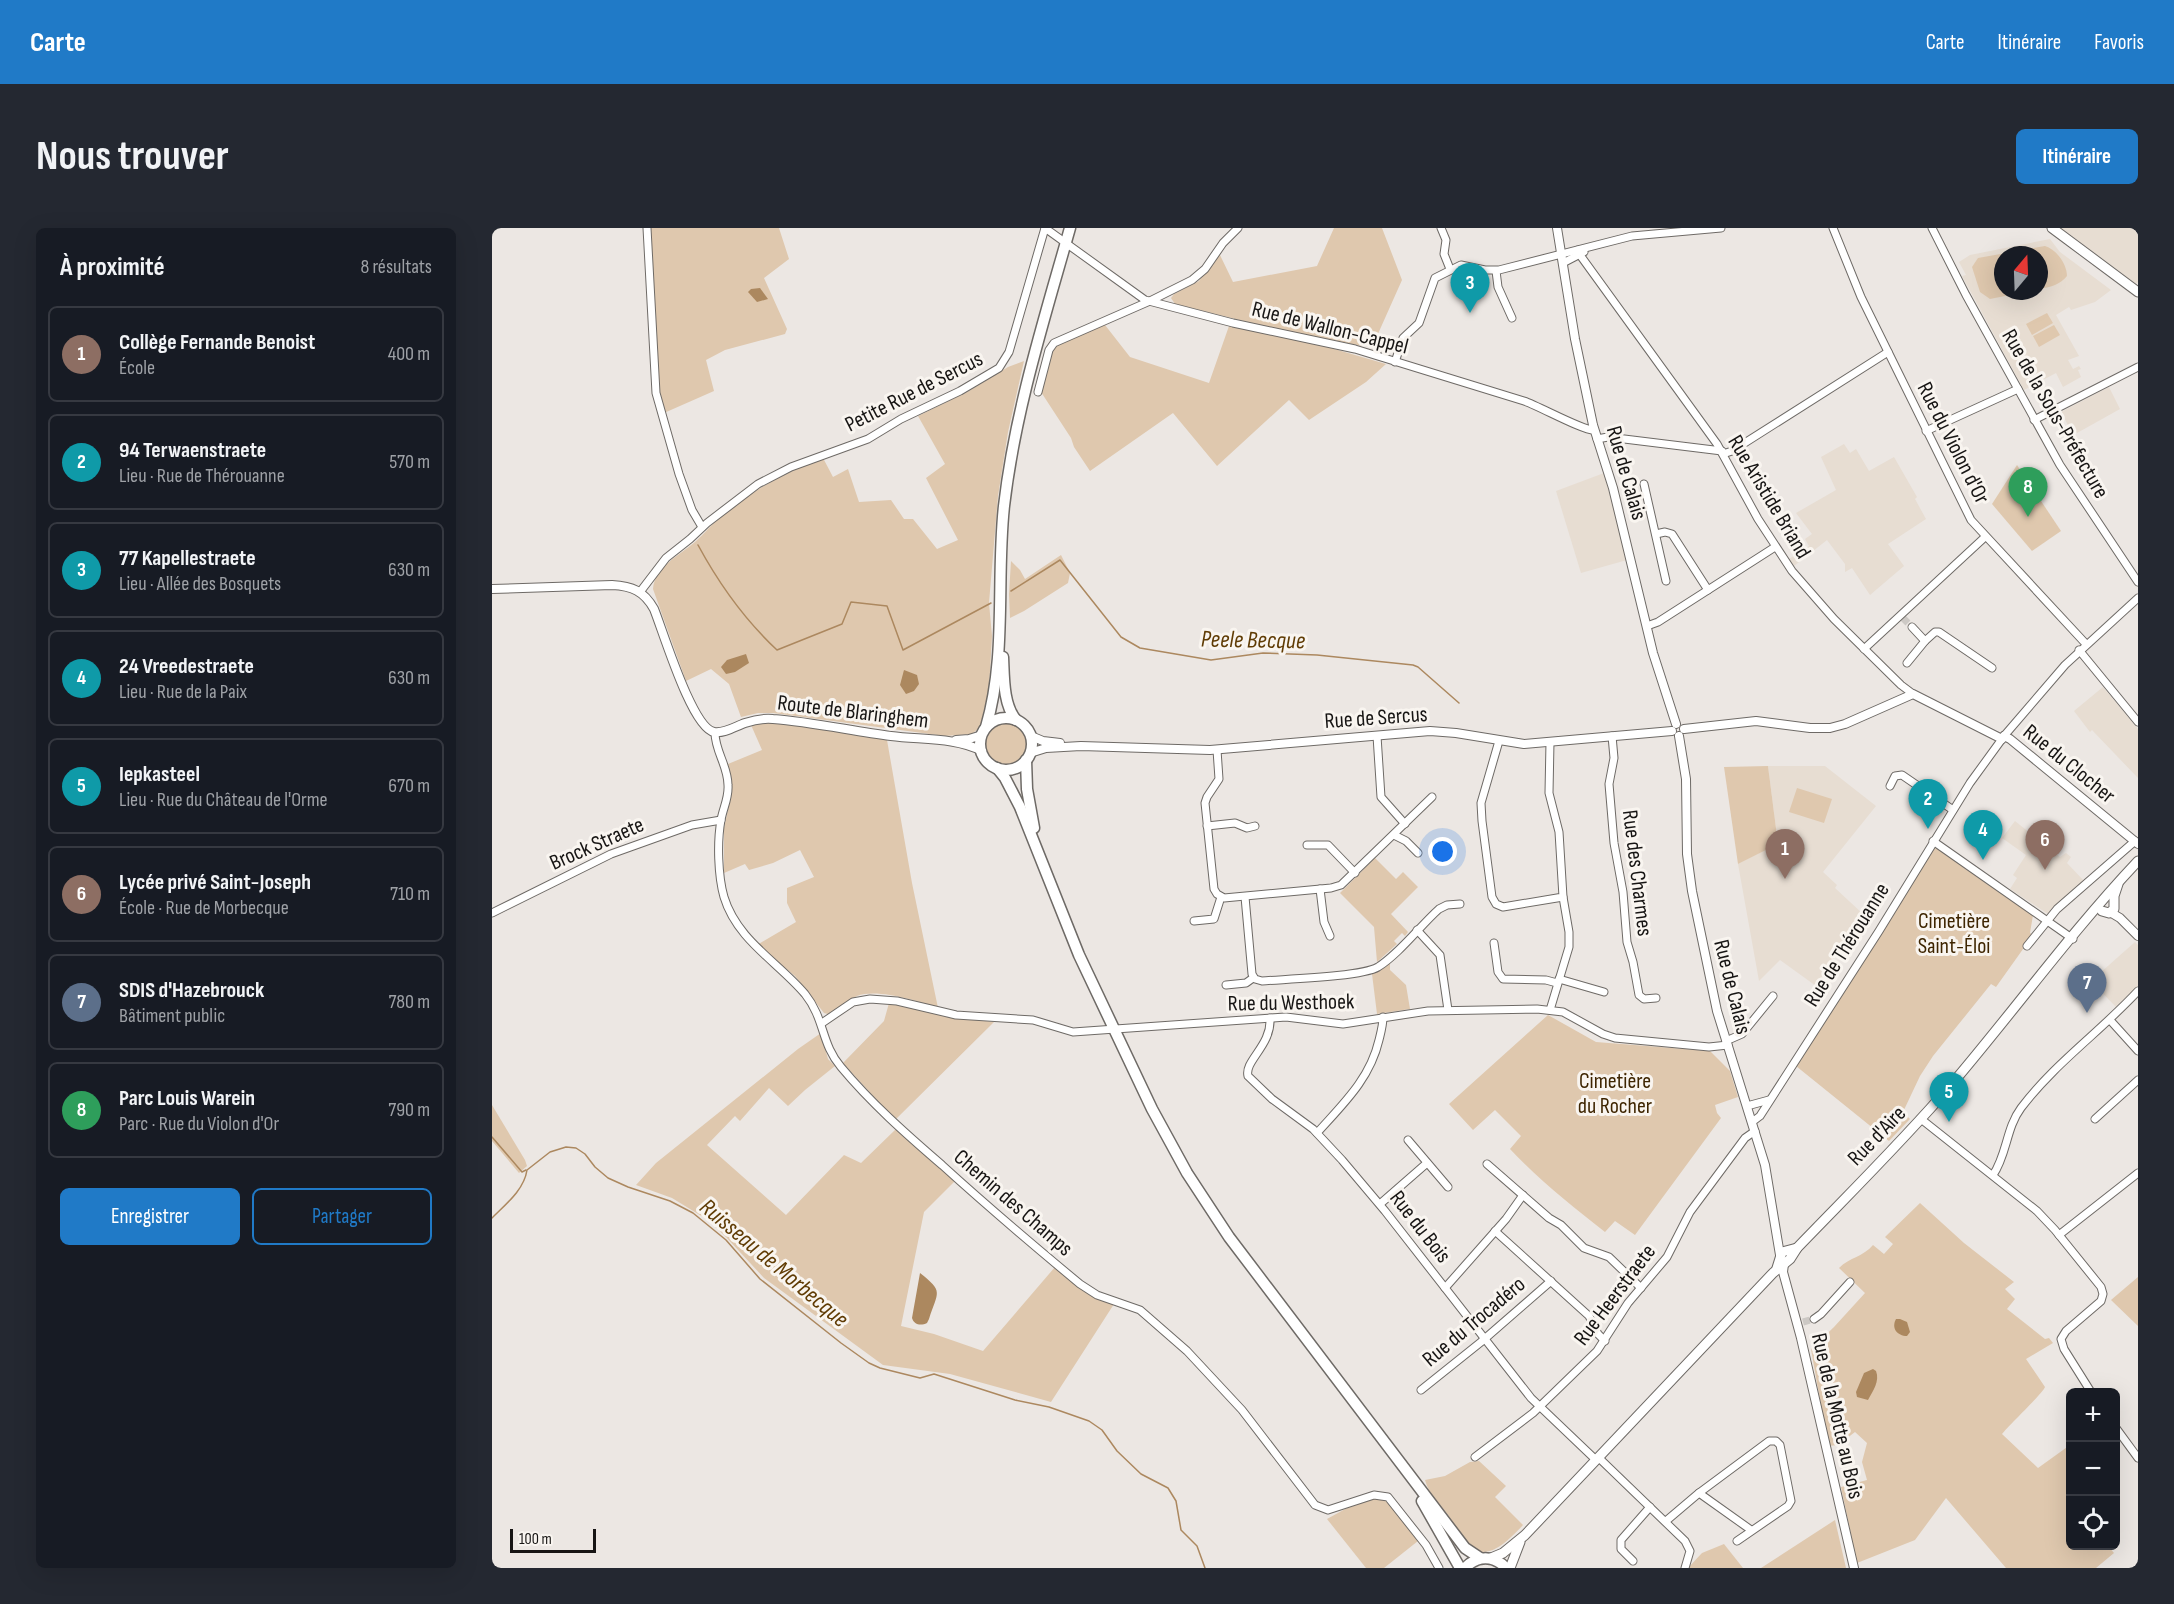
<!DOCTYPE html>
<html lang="fr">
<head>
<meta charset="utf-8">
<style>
	body { margin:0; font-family:"Sofia Sans Condensed",sans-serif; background:#242831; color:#f1f3f6 }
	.controls { position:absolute; right:18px; bottom:18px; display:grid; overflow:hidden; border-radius:9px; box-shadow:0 6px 24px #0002 }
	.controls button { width:54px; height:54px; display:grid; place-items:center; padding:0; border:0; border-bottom:2px solid #363941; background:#171b24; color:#f1f3f6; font:30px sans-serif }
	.compass { position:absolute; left:1502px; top:18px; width:54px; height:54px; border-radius:50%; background:#171b24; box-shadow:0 6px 24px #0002; rotate:19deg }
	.scale { position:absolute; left:18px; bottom:15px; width:86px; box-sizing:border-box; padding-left:6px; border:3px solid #171514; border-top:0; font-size:16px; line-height:21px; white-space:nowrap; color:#171514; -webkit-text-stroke:4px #f9f5f0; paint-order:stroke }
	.you { position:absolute; left:951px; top:624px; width:21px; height:21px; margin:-15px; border:4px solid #fff; border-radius:50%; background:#1a73e8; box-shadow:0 0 0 9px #1a73e833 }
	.badge { display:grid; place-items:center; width:39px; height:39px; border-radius:50%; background:#207ac7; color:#fff; font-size:20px; font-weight:700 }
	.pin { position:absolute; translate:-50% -50px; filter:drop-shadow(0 2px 3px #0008) }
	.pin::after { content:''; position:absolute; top:32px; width:21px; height:18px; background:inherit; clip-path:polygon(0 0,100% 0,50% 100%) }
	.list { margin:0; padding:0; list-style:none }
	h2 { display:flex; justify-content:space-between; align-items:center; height:78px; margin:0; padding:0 24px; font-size:26px }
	h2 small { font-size:20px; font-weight:400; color:#9ea1a6 }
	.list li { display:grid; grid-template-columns:39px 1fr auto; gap:18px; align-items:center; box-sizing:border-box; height:96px; margin:0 12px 12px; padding:0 12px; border:2px solid #363941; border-radius:9px }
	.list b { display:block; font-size:22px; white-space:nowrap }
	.list p { margin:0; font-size:20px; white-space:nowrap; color:#9ea1a6 }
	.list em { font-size:20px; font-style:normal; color:#9ea1a6 }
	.actions { display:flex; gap:12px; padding:18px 24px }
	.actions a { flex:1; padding:14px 0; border:2px solid #207ac7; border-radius:9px; text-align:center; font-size:21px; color:#207ac7 }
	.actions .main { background:#207ac7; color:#fff }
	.icon { flex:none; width:33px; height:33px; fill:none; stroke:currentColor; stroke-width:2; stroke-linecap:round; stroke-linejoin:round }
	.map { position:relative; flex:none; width:1646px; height:1340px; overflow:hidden; border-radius:9px }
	header { display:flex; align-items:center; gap:36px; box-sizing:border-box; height:84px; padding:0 30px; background:#207ac7; color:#fff }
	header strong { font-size:28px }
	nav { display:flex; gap:33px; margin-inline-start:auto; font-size:21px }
	.intro { display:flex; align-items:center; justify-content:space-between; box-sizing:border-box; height:144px; padding:0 36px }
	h1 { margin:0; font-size:42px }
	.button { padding:15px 27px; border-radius:9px; background:#207ac7; color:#fff; font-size:21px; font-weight:700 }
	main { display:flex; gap:36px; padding:0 36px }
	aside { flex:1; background:#171b24; border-radius:9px; box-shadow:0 6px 24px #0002 }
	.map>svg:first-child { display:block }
</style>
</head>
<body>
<header>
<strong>Carte</strong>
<nav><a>Carte</a><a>Itinéraire</a><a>Favoris</a></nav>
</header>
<div class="intro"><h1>Nous trouver</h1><a class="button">Itinéraire</a></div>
<main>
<aside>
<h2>À proximité<small>8 résultats</small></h2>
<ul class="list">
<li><span class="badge" style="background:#8d6e63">1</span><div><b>Collège Fernande Benoist</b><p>École</p></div><em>400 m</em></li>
<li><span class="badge" style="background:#0f9aa8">2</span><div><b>94 Terwaenstraete</b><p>Lieu · Rue de Thérouanne</p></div><em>570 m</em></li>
<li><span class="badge" style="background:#0f9aa8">3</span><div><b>77 Kapellestraete</b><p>Lieu · Allée des Bosquets</p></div><em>630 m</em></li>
<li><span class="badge" style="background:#0f9aa8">4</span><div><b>24 Vreedestraete</b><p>Lieu · Rue de la Paix</p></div><em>630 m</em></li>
<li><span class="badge" style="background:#0f9aa8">5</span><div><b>Iepkasteel</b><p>Lieu · Rue du Château de l'Orme</p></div><em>670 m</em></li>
<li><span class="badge" style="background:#8d6e63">6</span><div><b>Lycée privé Saint-Joseph</b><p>École · Rue de Morbecque</p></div><em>710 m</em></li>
<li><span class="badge" style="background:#5c6f8a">7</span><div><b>SDIS d'Hazebrouck</b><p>Bâtiment public</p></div><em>780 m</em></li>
<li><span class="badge" style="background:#2e9e5b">8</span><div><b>Parc Louis Warein</b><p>Parc · Rue du Violon d'Or</p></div><em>790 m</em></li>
</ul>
<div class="actions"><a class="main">Enregistrer</a><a>Partager</a></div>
</aside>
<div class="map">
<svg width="1646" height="1340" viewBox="0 0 1646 1340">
	<rect width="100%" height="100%" fill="#ece7e3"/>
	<!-- built -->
	<g fill="#e7ddd2" fill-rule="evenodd">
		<polygon points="1569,0 1646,0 1646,54 1644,56"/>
		<path d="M1558,11L1568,24L1619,62L1603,74L1579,82L1577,79L1564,87L1587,128L1576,132L1581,141L1587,138L1589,141L1586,142L1589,149L1571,159L1564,145L1532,162L1470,48L1474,47L1467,34L1478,27ZM1511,27H1547V63H1511Z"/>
		<polygon points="1617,159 1628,181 1585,205 1581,200 1578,201 1569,184"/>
		<polygon points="1352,216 1358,225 1364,221 1377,243 1402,229 1425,269 1423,271 1434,291 1396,316 1412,338 1378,367 1360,340 1353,344 1353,336 1335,312 1302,338 1297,331 1317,318 1313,311 1320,306 1304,285 1344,262 1329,229"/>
		<polygon points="1112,245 1135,332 1089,345 1064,263"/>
		<polygon points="1611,459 1646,501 1646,550 1600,502 1598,504 1582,483"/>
		<polygon points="1276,538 1333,538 1384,578 1331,644 1345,657 1343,660 1371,686 1324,758 1288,732 1267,753 1246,636 1286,616"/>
		<polygon points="1523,593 1568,629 1574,625 1579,629 1575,635 1593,654 1556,686 1518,661 1525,650 1521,647 1534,627 1510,610"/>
		<polygon points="1643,714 1646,717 1646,758 1624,779 1599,753"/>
	</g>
	<!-- green -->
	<g fill="#dfc8ae">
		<polygon points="158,0 287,0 297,31 272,50 295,101 293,106 233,122 214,132 222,163 172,185 166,155"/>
		<polygon points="842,0 890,0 910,52 881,117 870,118 772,98 683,76 679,70 682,66 707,53 727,25 741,54 825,38"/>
		<path d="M1553,18C1564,21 1575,36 1575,48C1568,57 1558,59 1547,61V27H1511V63H1538L1498,71L1488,64L1480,39L1486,30Z"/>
		<polygon points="1555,85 1561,95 1540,107 1534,96"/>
		<polygon points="613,97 638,129 717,155 737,98 832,118 894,136 874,154 817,192 797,172 725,238 681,185 598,243 582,219 579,210 549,164 558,124 567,114"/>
		<polygon points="1562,97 1568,107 1547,119 1541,108"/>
		<path d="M532,133L516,204L506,268L497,375L500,408L497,461L488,499L480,506L453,508L281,485H266L249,489L237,456L219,441L194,453L161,361C163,338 187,328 203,314C212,306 220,296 229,288C260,262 293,245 331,230L341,249L356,241L367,274L399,272L412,291H421L445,321L466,312L434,250L453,236L426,188L477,163L516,139Z"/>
		<polygon points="1525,237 1569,303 1540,323 1500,276"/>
		<polygon points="569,327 578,345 576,355 532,383 518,390 517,366 519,333 528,342 533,351"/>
		<path d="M269,494H286L395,512L420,655L446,780C426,773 385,760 365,768C355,773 346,781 336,786L332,785L303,748L265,717L304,694L295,675V660L322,649L308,622L281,635L257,642L253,636L232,645V600L240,563L236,536L270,522L259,497Z"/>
		<circle cx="514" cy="516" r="21"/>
		<polygon points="1276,538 1286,616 1246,636 1232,539"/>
		<polygon points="1305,560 1340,571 1332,595 1297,584"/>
		<polygon points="1445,620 1541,687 1538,705 1541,707 1504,759 1499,756 1441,828 1428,848 1411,884 1418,891 1397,913 1304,838 1442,621"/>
		<polygon points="883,630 904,651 911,644 926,659 899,686 916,704 913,708 910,705 902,713 905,716 885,734 882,699 848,665"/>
		<polygon points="898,734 898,742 914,757 918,781 885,786 880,746 889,742"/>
		<polygon points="397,775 452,788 502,794 403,892 351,835 392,793"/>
		<path d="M1056,787L1104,814L1218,823L1238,843L1246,869L1223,877L1225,885L1229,890L1143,1007L1123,993L1113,1004C1080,978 1047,952 1018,921L1029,908L1003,882L981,902L957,876Z"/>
		<path d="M329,805L336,831L343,838L313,862L296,878L277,860L248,893L243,888L215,917L294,987L352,927L369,935L404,901L463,953L432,984L409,1098L442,1106L491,1123L563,1039C583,1056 596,1069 622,1076L559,1174L458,1146L391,1137L272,1050L234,1009L216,992L180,970L144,957L164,935L306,821Z"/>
		<polygon points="0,877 33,932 35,938 27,945 0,913"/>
		<path d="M1428,975L1472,1015L1522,1054L1513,1061L1523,1071L1515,1081L1553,1111L1557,1110L1561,1115L1534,1131L1553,1159C1551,1165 1517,1197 1510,1206L1546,1240L1578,1217V1318H1616L1622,1325L1604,1340H1514L1454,1270L1423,1312L1365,1335L1349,1259L1375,1252L1370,1234L1375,1215L1363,1204L1346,1217L1336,1218L1319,1121L1342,1099L1373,1065L1347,1040C1358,1029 1371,1029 1381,1017L1392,1026L1401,1016L1393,1009Z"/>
		<polygon points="1646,1049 1646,1098 1619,1072"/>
		<path d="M987,1233L1014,1258L1003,1269L1031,1297C1015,1314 991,1340 970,1311C965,1304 961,1295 956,1287C947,1275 937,1267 933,1252L953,1248L978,1234Z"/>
		<polygon points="886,1269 895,1272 926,1313 892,1340 874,1340 835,1291 855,1280"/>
		<polygon points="1343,1292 1354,1340 1269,1340"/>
		<polygon points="1232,1316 1251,1340 1196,1340 1210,1325"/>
	</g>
	<!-- water -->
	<g fill="#ac885f">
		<polygon points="268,60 276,71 265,74 256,64 259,61"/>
		<polygon points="254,426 257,435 243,444 234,446 229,439 235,432"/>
		<polygon points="412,442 425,447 427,456 422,463 414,466 408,457"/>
		<path d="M428,1045C452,1064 446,1063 437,1091L435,1095C429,1098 422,1097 420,1090Z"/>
		<path d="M1404,1091H1408L1415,1094L1418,1104L1415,1108C1405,1108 1399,1100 1404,1091Z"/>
		<path d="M1381,1141L1384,1143C1388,1153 1381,1163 1376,1172L1365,1169L1364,1164L1372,1145Z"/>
	</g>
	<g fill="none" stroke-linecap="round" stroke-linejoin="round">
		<!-- stream -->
		<g stroke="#ac885f" stroke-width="1.5">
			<path d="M206,317C226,354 254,393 285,422L350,396L359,374L395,378L411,422L499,375"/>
			<polyline points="519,363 568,332 629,409 648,420 719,432 771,425 825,427 921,437 926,439 967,475"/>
			<polyline points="0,909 30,944 34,942"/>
			<path d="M0,990C14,976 32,962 35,942L58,924L74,919L84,920L93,926L103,939L116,950L136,959L178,973L201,985L234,1012L268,1051L349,1115L377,1135L388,1140L428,1150L442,1146L523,1172L557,1179L597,1193L610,1202L625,1223L649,1246L676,1260L684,1273L689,1302L705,1318L713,1340"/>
		</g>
		<!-- minor-tunnel -->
		<g stroke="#ccc8c4" stroke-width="7" stroke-dasharray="7 3.5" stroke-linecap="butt">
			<polyline points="1411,390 1420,399"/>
			<polyline points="1311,1094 1322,1091"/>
		</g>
		<!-- minor casing -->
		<g stroke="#6e6a66" stroke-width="9">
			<g id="minor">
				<polyline points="155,0 164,165 187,246 200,282 210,299"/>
				<path d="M553,0L653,72L741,95L863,121L1032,173C1047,178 1092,203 1102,202"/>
				<polyline points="949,0 954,12 952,26 958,41"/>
				<polyline points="1341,0 1369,69 1479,292 1594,416"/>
				<polyline points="1440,0 1474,67 1568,237 1646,354"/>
				<polyline points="1086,22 1088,27 1225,216 1266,291 1300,343 1342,391 1409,457 1421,466"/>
				<polyline points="1071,35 1092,24"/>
				<polyline points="1004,43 1006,59 1020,90"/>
				<polyline points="903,134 911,110 927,95 943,50 969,37 993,42 1007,42 1140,8 1229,0"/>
				<polyline points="546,164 557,122 562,115 658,73 700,52 713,41 731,15 746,0"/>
				<polyline points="1542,192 1646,139"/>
				<polyline points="1434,203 1526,161"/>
				<polyline points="1105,211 1116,209 1230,223"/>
				<polyline points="1231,226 1240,223 1396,124"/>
				<polyline points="1152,256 1174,353"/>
				<polyline points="1164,306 1173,304 1180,306 1216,362"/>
				<polyline points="148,364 174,330 198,311 215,295 266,256 299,239 376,211 409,191 468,163 507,140 517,124 553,0"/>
				<polyline points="1155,398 1166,394 1283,319"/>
				<polyline points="1433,413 1443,404 1447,404 1500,440"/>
				<polyline points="1372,421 1493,309"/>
				<polyline points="1587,422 1646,494"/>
				<polyline points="1415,435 1433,413 1420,399"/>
				<path d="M223,505C223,523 236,538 236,557C237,570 231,580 229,592C225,614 226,648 232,669C245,712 286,734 313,766C333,791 329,816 349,839C379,875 414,906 450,937C495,978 541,1017 588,1056L605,1067L648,1082L695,1123L750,1182L823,1277L836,1282L882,1267L896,1269L934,1317L947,1340"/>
				<polyline points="885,508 889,569 913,596"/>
				<polyline points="1120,508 1122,530 1117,556 1122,615 1131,664 1135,714 1141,734 1147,767 1152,771 1164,770"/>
				<polyline points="1512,508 1573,437 1646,370"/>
				<polyline points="1007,513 989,575 990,593 1000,669 1004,676 1011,679 1071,669 1067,604 1057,565 1058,514"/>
				<polyline points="725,522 727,551 715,569 713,575 722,661 725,666 732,670 839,660 849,657 940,569"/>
				<polyline points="1398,558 1403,548 1410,547 1461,582"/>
				<polyline points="715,598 743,595 755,600 763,598"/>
				<polyline points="902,607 914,613 926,625"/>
				<polyline points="1441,613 1581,711"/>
				<polyline points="815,617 836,617 863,645"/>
				<polyline points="828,661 832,694 838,708"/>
				<path d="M753,669L760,746L763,751L770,753C793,751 869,749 886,739C907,726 928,698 947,681L955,677L968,676"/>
				<polyline points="0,685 119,626 200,597 229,592"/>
				<polyline points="702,693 722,691 729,669"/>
				<polyline points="925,702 948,727 956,782"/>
				<polyline points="1002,715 1006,744 1011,751 1054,752 1065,755"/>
				<polyline points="1535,718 1565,681 1643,613"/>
				<polyline points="1067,751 1112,764"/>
				<polyline points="734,757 754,755 761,750"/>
				<polyline points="1058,782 1077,719 1077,704 1071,669"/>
				<path d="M778,790C780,817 752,833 756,848L780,871L821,901L850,932L893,983L1039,1170L1104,1232"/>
				<polyline points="1618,792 1646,823"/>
				<polyline points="330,795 361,774 378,771 405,773 464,787 541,792 581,804 794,789 851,796 936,783 1045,781 1071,784 1111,806 1123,810 1217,819 1236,817"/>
				<polyline points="1234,813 1250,806 1281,768"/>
				<polyline points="1255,878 1277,872"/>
				<polyline points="1429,891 1545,983 1563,1002 1609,1059 1611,1066 1609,1073 1574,1103 1569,1111 1572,1121 1599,1164"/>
				<polyline points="1603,891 1646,852"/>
				<polyline points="1260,894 1268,888 1387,703 1478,555 1510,511"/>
				<path d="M825,905C851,876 878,851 887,812C889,804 891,797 891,789"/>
				<polyline points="916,912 956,959"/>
				<polyline points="995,936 1057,990 1069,997 1092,1020 1117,1029 1149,1060"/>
				<path d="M1501,947C1515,927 1514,900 1529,880C1563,835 1608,804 1646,763"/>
				<polyline points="888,976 935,935"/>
				<polyline points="1003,1003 1097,1088 1106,1106 1113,1113"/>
				<polyline points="1567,1007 1646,945"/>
				<polyline points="953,1060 1014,991 1031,967"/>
				<polyline points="1322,1091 1329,1086 1358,1054"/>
				<polyline points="929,1162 989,1114 1059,1053"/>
				<polyline points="1624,1200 1646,1230"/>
				<polyline points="983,1229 1041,1185 1105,1123 1136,1075 1175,1029 1198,984 1253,910 1263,903"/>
				<polyline points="1107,1230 1193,1313 1198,1323 1193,1340"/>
				<polyline points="1207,1265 1259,1302"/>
				<polyline points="1174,1293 1207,1265 1277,1213 1284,1213 1288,1217 1299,1273 1296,1278 1245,1313"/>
				<polyline points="1141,1333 1129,1321 1129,1312 1158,1279"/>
			</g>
		</g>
		<!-- tertiary casing -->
		<g stroke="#6e6a66" stroke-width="10">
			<g id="tertiary">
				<polyline points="1065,0 1083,111 1101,197 1121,260 1161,425 1184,496"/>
				<path d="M0,361L120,357C140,358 152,363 162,381C171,403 200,500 222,504C232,506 244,498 253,495C262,492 271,490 281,491C320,494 360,503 399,508C429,512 463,509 490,523"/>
				<polyline points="1192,501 1264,493 1318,500 1338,500 1353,496 1421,466 1510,511 1512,508 1518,511 1646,616"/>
				<polyline points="539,508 551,513 568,515"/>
				<polyline points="1187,508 1194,551 1195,626 1200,663 1225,783 1273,937 1288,1027"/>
				<polyline points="464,512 477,511 490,507"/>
				<polyline points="538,525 554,520 589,518 718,522 938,503 964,505 1032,516 1180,503"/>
				<polyline points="1618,684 1628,690 1646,708"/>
				<polyline points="1292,1036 1291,1044 1309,1110 1362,1340"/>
			</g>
		</g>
		<!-- secondary casing -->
		<g stroke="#6e6a66" stroke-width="11">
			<g id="secondary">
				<polyline points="1560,0 1646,64"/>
				<polyline points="1610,683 1617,685 1622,681 1622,668 1626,656"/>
				<polyline points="1285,1040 1290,1024 1305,1020"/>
				<path d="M999,1330L1011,1325L1033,1307L1281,1045L1298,1031L1305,1020C1357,966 1410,914 1459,857C1522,783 1579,704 1646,633"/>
				<polyline points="1018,1340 1028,1314"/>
			</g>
		</g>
		<!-- primary casing -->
		<g stroke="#6e6a66" stroke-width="13">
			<g id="primary">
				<path d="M511,429C512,449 511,476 524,492"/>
				<circle cx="514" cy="516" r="26"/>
				<path d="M494,499C515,428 504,351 512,278C523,183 552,92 578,0"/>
				<polyline points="534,532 535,561 542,600"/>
				<polyline points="505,540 513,550 528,579 587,727 660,881 695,945 737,1009 973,1320 988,1330"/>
				<polyline points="930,1273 968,1340"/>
				<path d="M973,1340C985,1327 1002,1327 1014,1340"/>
			</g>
		</g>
		<!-- minor -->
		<use href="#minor" stroke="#fff" stroke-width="7"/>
		<!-- tertiary -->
		<use href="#tertiary" stroke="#fff" stroke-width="8"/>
		<!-- secondary -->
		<use href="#secondary" stroke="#fff" stroke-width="9"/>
		<!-- primary -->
		<use href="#primary" stroke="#fff" stroke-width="10"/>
	</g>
	<g text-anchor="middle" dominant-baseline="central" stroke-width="6" stroke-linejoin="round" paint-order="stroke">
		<!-- street labels -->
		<g font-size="22" fill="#171514" stroke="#f9f5f0">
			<text transform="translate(838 100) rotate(14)">Rue de Wallon-Cappel</text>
			<text transform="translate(422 164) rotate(-27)">Petite Rue de Sercus</text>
			<text transform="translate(1563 186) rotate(60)">Rue de la Sous-Préfecture</text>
			<text transform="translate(1461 215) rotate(63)">Rue du Violon d'Or</text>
			<text transform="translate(1134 245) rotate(74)">Rue de Calais</text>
			<text transform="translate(1277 269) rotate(59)">Rue Aristide Briand</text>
			<text transform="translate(361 484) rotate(7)">Route de Blaringhem</text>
			<text transform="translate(884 490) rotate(-4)">Rue de Sercus</text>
			<text transform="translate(1577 536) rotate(39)">Rue du Clocher</text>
			<text transform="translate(105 616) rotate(-24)">Brock Straete</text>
			<text transform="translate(1145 645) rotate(83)">Rue des Charmes</text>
			<text transform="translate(1355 717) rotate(-58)">Rue de Thérouanne</text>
			<text transform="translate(1240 759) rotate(76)">Rue de Calais</text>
			<text transform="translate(799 775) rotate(-1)">Rue du Westhoek</text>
			<text transform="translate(1385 908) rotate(-46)">Rue d'Aire</text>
			<text transform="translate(521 975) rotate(41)">Chemin des Champs</text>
			<text transform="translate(928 999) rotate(52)">Rue du Bois</text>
			<text transform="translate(1123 1067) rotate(-53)">Rue Heerstraete</text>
			<text transform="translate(982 1094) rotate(-40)">Rue du Trocadéro</text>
			<text transform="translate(1345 1188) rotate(77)">Rue de la Motte au Bois</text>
		</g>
		<!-- park labels -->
		<g font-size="22" fill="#3e2501" stroke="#f9f5f0">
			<text x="1462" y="693">Cimetière<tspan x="1462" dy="25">Saint-Éloi</tspan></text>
			<text x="1123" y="853">Cimetière<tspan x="1123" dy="25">du Rocher</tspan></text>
		</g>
		<!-- water labels -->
		<g font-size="24" font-style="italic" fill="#603c05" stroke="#f9f5f0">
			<text transform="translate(761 412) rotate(1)">Peele Becque</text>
			<text transform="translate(282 1035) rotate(40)">Ruisseau de Morbecque</text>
		</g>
	</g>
</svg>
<div class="controls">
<button>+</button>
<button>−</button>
<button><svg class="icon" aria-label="locate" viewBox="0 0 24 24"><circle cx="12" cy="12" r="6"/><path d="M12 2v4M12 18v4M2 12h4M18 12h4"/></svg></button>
</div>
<svg class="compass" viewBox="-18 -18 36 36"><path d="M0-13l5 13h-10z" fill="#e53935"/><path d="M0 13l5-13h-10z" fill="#9ea1a6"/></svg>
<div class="scale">100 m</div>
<div class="you"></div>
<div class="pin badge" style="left:1293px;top:651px;background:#8d6e63">1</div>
<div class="pin badge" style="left:1436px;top:601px;background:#0f9aa8">2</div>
<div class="pin badge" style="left:978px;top:85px;background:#0f9aa8">3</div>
<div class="pin badge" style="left:1491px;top:632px;background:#0f9aa8">4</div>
<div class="pin badge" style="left:1457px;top:894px;background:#0f9aa8">5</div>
<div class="pin badge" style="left:1553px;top:642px;background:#8d6e63">6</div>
<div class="pin badge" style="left:1595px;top:785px;background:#5c6f8a">7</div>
<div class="pin badge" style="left:1536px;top:289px;background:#2e9e5b">8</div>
</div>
</main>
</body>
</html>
